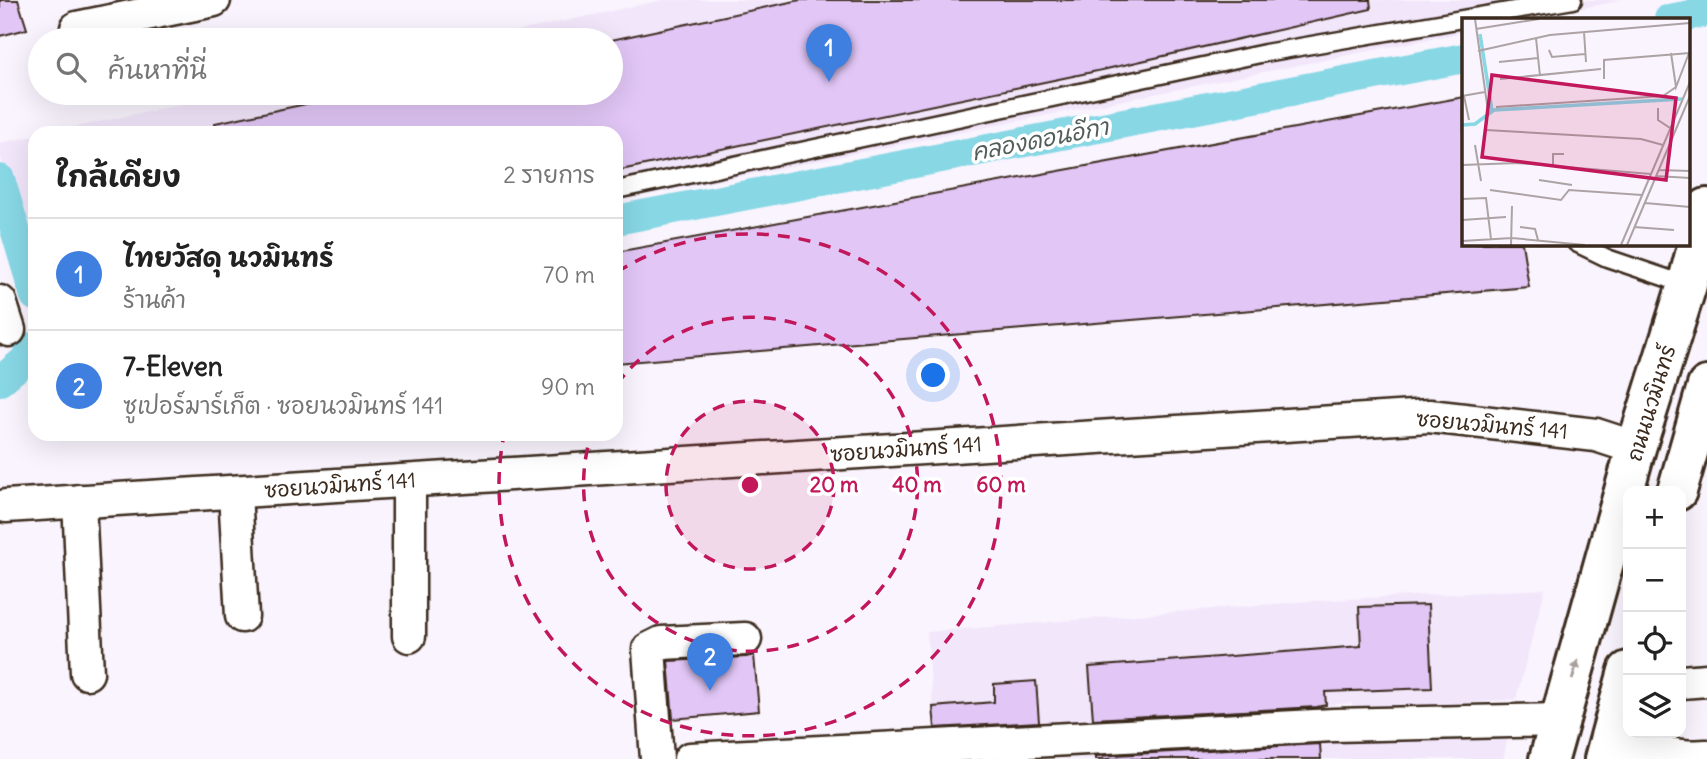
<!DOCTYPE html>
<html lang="th">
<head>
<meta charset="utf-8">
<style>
	body { margin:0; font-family:Delius,"Playpen Sans Thai",sans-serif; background:#f6f6f6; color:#222 }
	.controls { position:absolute; right:21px; bottom:21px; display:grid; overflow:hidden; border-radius:14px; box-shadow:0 7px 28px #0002 }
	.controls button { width:63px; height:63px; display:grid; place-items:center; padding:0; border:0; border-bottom:2px solid #e0e0e0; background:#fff; color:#222; font:35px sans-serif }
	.you { position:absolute; left:934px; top:376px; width:24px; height:24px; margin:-18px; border:5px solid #fff; border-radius:50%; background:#1a73e8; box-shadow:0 0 0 10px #1a73e833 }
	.badge { display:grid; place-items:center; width:46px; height:46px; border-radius:50%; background:#111827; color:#fff; font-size:23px; font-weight:700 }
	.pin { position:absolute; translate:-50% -58px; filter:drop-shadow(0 2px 4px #0008) }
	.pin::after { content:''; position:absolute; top:37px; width:24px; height:21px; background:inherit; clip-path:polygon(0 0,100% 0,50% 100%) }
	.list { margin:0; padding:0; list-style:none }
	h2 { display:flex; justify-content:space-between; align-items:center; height:91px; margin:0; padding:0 28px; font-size:30px }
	h2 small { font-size:23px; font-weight:400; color:#767676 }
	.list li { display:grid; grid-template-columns:46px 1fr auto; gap:21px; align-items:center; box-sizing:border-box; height:112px; padding:0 28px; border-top:2px solid #e0e0e0 }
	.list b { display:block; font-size:26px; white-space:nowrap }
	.list p { margin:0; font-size:23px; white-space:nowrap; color:#767676 }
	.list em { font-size:23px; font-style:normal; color:#767676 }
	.icon { flex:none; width:38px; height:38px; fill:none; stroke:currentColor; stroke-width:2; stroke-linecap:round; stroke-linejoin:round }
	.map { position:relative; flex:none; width:1707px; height:759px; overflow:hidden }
	.search { position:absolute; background:#fff; box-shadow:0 7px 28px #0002; left:28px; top:28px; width:595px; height:77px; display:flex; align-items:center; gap:18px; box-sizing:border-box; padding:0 24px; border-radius:38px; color:#767676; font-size:26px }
	.panel { position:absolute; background:#fff; box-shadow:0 7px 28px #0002; left:28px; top:126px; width:595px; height:315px; border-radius:21px }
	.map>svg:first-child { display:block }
</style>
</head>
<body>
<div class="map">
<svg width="1707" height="759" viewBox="0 0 1707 759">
	<rect width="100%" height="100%" fill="#f9f4fd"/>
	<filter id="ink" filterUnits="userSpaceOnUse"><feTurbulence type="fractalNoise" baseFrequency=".0143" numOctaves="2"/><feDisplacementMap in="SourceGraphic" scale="14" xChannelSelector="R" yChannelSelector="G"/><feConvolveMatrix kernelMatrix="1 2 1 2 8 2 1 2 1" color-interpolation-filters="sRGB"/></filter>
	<g filter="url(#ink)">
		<!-- built -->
		<g fill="#f2e6fb">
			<polygon points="663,0 1623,0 1526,19 1464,19 1464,32 616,201 616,133 48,133 234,93 611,93 611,40 477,40"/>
			<polygon points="35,136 35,276 0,154 0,143"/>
			<polygon points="1545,589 1516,699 1352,712 1352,703 935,734 927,632 1312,601"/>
			<polygon points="1445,732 1508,737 1503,759 1065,759"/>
		</g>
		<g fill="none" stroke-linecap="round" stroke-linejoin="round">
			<!-- canal -->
			<g stroke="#88d7e5" stroke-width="30">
				<polyline points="1669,19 1707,12"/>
				<polyline points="0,179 35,296"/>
				<polyline points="616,220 1464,58"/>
				<polyline points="0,381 25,360 35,346"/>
			</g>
		</g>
		<!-- building -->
		<g fill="#e1c6f6" stroke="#3b2a1e" stroke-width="2">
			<polygon points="0,0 18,0 27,29 0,36"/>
			<polygon points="800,0 1370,0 1371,9 1102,70 616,171 616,133 216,133 215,123 359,93 611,93 611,40"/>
			<polygon points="1464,97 1464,243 1522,243 1529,287 616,363 616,252"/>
			<polygon points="1428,605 1432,688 1325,692 1326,705 1317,707 1093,719 1089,667 1361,646 1359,607"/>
			<polygon points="754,655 759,711 673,719 668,661 746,657"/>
			<polygon points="1036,681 1039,722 935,728 933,707 994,702 994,684"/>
			<polygon points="1320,744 1321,759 1096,759 1096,756"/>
		</g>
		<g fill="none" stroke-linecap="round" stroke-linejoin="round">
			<!-- lane casing -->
			<g stroke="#3b2a1e" stroke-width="21">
				<g id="lane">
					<polyline points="616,190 1265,53 1573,0"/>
					<polyline points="1576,243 1607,258 1687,285"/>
				</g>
			</g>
			<!-- street casing -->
			<g stroke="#3b2a1e" stroke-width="37">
				<g id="street">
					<polyline points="77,28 214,0"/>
					<polyline points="0,302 9,330"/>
					<polyline points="235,493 242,616"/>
					<polyline points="79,501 87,673"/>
					<polyline points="6,506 1429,416 1596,435 1636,448"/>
					<polyline points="409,636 409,481"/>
					<polyline points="1681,682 1707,680"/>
					<path d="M1609,739C1641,748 1674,759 1707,756"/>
					<polyline points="657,759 649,649 661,643 745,639"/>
					<polyline points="690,759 1334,725 1561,720"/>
				</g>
			</g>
			<!-- secondary casing -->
			<g stroke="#3b2a1e" stroke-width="44">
				<g id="secondary">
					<polyline points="1677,491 1707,386"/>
					<polyline points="1549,759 1636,448 1687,285 1707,208"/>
					<polyline points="1604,759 1628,671"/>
				</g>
			</g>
			<!-- lane -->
			<use href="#lane" stroke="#fff" stroke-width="16"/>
			<!-- street -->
			<use href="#street" stroke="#fff" stroke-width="32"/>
			<!-- secondary -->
			<use href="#secondary" stroke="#fff" stroke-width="38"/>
		</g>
		<!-- one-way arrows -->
		<defs><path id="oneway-solid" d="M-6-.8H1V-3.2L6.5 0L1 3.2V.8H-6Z" transform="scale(1.75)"/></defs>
		<use fill="#a79f9a" href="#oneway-solid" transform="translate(1575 670) rotate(-74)"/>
	</g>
	<!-- distance rings -->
	<circle cx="750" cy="485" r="84" fill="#c2185b" fill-opacity=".12"/>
	<g fill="none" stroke="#c2185b" stroke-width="3.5" stroke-dasharray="12 9">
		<circle cx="750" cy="485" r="84"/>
		<path d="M617 384A167 167 0 1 1 591 435"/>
		<path d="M617 272A251 251 0 1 1 504 435"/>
	</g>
	<g text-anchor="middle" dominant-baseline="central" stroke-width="7" stroke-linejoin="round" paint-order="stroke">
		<!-- street labels -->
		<g font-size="21" fill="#3b2a1e" stroke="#fff">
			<text transform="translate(1651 403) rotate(-73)">ถนนนวมินทร์</text>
			<text transform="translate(1492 425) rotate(5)">ซอยนวมินทร์ 141</text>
			<text transform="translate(906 449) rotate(-4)">ซอยนวมินทร์ 141</text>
			<text transform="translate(340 485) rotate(-4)">ซอยนวมินทร์ 141</text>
		</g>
		<!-- water labels -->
		<g font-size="23" font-style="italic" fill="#525e5a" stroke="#fff">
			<text transform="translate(1040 139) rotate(-11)">คลองดอนอีกา</text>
		</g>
	</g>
	<!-- overview -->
	<g transform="translate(1462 18)">
		<rect width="228" height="228" fill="#f9f4fd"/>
		<path fill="none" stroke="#88d7e5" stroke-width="3.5" d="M18,16L30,93M0,107L13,106L32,92L220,81"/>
		<path fill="none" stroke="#ada3a4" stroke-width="2" d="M13,1L26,93M14,11L77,1M122,14L124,44M74,20L78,58M87,32L90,39L123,36M16,33L88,17L228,5M209,35L214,69L227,35M37,44L76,40M38,61L139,51M142,61V42L228,35M0,78L23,74M2,78L7,102M34,89L201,78L214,69M196,90V102L208,110M24,112L179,121L201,127M13,127L19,163M0,147L55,145L189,156M91,148V136H102M197,152L228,153M194,158L228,160M77,162L110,167M28,172L99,182L107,172L180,177M0,181L24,180L29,221M183,185L228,189M0,202L44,199M58,209L73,211L76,222M172,209L212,212M0,223L50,220L123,227M49,227L50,188M159,227L228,64M165,227L228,78"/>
		<path fill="#c2185b" fill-opacity="0.15" stroke="#c2185b" stroke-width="3.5" d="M30,57L214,80L204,162L20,139Z"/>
		<rect width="228" height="228" fill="none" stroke="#3b2a1e" stroke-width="3.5"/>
	</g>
	<circle cx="750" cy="485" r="10" fill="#c2185b" stroke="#fff" stroke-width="3.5"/>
	<g font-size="21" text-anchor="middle" font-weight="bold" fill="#c2185b" stroke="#fff" stroke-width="7" stroke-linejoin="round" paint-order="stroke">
		<text x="834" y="492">20 m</text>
		<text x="917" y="492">40 m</text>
		<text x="1001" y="492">60 m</text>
	</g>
</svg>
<div class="controls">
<button>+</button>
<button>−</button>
<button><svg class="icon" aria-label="locate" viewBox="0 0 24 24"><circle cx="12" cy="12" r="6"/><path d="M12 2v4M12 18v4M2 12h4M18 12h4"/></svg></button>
<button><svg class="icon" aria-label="layers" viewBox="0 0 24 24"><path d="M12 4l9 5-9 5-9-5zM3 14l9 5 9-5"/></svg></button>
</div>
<div class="you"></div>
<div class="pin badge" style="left:829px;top:82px;background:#3f7fe0">1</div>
<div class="pin badge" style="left:710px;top:691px;background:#3f7fe0">2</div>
<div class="search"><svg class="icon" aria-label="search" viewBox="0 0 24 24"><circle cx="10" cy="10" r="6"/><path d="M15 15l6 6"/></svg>ค้นหาที่นี่</div>
<section class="panel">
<h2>ใกล้เคียง<small>2 รายการ</small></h2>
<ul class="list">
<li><span class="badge" style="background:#3f7fe0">1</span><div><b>ไทยวัสดุ นวมินทร์</b><p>ร้านค้า</p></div><em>70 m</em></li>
<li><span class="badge" style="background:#3f7fe0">2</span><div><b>7-Eleven</b><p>ซูเปอร์มาร์เก็ต · ซอยนวมินทร์ 141</p></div><em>90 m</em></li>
</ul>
</section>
</div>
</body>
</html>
